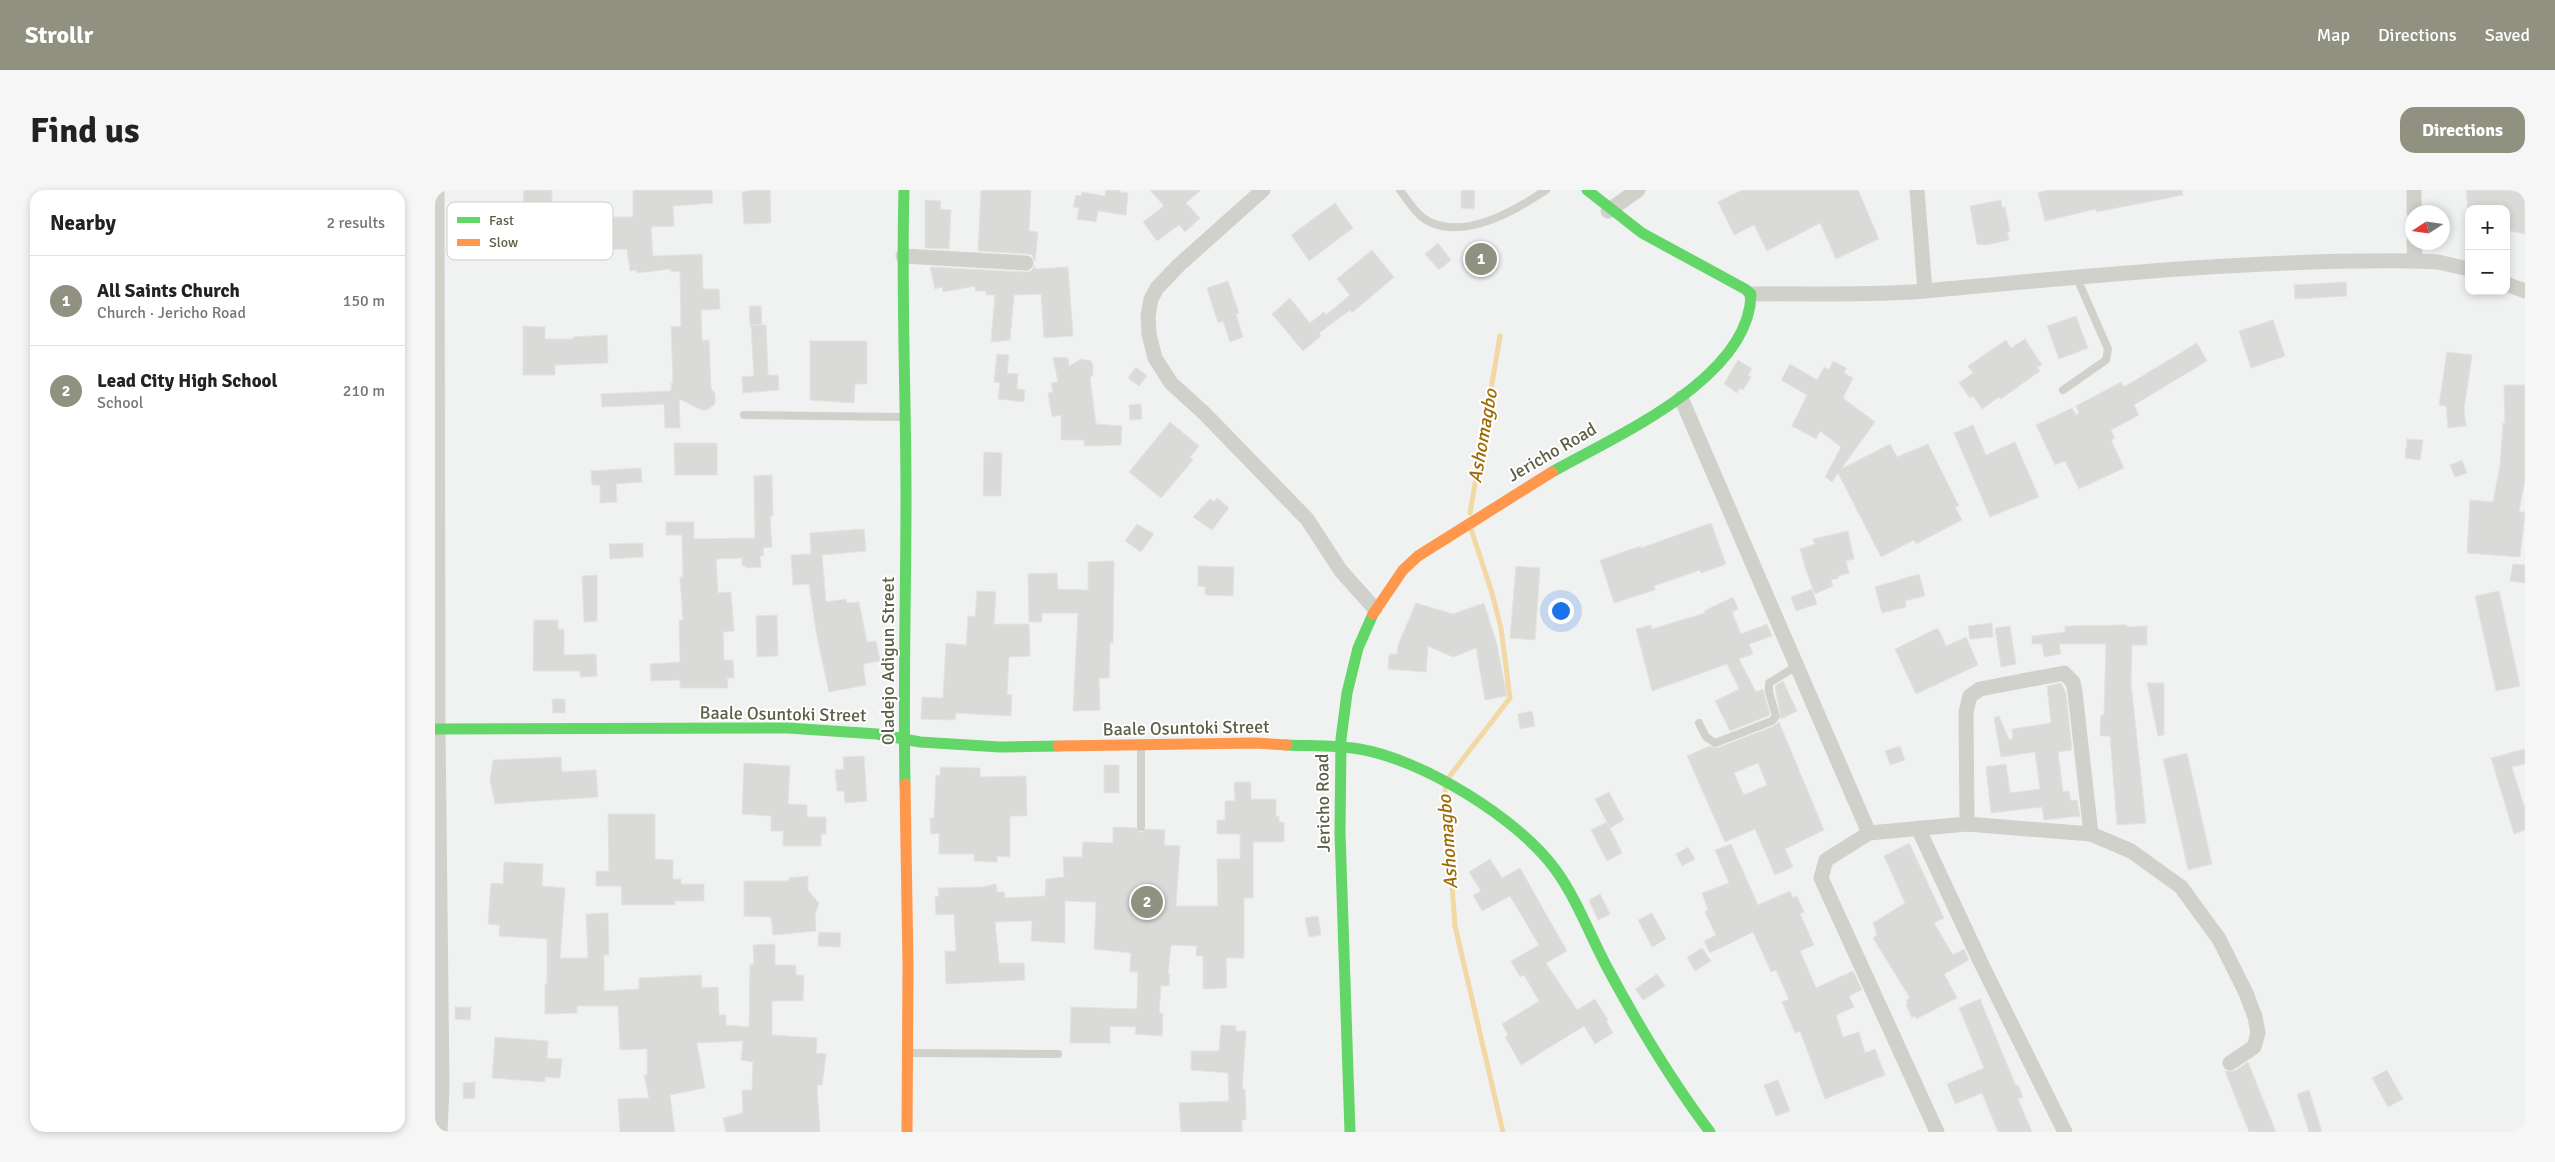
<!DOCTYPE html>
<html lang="en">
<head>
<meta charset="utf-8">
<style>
	body { margin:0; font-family:Signika,sans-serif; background:#f6f6f6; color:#222 }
	.controls { position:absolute; right:15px; top:15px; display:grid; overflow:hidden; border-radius:10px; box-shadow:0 2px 8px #0003 }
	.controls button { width:45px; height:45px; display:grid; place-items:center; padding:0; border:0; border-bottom:1px solid #e0e0e0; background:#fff; color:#222; font:25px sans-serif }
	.compass { position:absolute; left:1970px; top:15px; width:45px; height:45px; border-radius:50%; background:#fff; box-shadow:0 2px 8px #0003; rotate:258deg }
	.you { position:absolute; left:1125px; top:420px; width:18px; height:18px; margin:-12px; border:4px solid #fff; border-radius:50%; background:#1a73e8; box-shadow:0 0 0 8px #1a73e833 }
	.badge { display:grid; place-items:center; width:32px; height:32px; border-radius:50%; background:#919181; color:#fff; font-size:16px; font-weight:700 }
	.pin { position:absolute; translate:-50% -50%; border:2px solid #fff; box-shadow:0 1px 5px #0006 }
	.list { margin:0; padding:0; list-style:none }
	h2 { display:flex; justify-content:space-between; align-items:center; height:65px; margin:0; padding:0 20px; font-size:21px }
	h2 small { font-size:16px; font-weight:400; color:#767676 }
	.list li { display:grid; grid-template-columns:32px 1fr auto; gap:15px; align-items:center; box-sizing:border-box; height:90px; padding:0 20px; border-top:1px solid #e0e0e0 }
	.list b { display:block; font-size:19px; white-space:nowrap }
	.list p { margin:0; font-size:16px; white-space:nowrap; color:#767676 }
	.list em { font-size:16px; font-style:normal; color:#767676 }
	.map { position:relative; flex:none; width:2090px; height:942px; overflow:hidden; border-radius:15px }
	header { display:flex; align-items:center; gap:30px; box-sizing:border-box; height:70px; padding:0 25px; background:#919181; color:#fff }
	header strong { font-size:24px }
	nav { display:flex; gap:28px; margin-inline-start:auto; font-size:18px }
	.intro { display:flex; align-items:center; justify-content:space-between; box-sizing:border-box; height:120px; padding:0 30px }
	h1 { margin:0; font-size:35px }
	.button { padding:12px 22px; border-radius:15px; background:#919181; color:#fff; font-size:18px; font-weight:700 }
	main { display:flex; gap:30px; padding:0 30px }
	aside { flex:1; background:#fff; border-radius:15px; box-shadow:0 2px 8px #0003 }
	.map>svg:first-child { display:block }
</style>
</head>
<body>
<header>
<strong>Strollr</strong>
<nav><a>Map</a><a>Directions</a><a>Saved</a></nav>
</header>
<div class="intro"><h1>Find us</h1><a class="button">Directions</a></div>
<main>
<aside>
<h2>Nearby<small>2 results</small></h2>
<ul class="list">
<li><span class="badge">1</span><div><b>All Saints Church</b><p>Church · Jericho Road</p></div><em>150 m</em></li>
<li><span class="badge">2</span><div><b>Lead City High School</b><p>School</p></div><em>210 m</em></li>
</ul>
</aside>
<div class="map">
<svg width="2090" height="942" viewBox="0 0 2090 942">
	<rect width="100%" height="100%" fill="#f0f1f1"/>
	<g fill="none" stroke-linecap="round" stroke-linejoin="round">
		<!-- stream -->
		<g stroke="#f2d8a4" stroke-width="5">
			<polyline points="1035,323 1065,146"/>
			<polyline points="1014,587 1075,508 1066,438 1057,403 1036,339"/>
			<polyline points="1010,599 1020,736 1068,942"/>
		</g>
	</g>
	<!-- building -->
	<g fill="#dadad8" stroke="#e3e3e2" fill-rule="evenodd">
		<polygon points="89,0 117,0 117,13 129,13 128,26 109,24 108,41 86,40"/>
		<polygon points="198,0 277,0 278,13 238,16 239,36 216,37 218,66 267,64 268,99 284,99 285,119 266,120 267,151 274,150 276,198 280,204 280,214 272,220 267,220 244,209 245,238 230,238 229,214 167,217 166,204 236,201 236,193 238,193 236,137 246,136 245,81 236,82 236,79 202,83 201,80 195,81 192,59 149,60 149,48 144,48 144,27 198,27"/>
		<polygon points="319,0 335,0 336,33 309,34 307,2"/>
		<polygon points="546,0 596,0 594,41 603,42 600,72 597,65 592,64 543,61"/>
		<polygon points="671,0 685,0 685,2 693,3 691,25 663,21 661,32 642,29 644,18 638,17 641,5 646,6 647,2 670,6"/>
		<polygon points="715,0 766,0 751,13 765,28 750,42 744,35 722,51 708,32 729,16"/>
		<polygon points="1026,0 1040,0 1039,19 1026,18"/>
		<polygon points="1307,0 1423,0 1444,49 1401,69 1385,33 1332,61 1319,35 1299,45 1283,12"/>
		<polygon points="1614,0 1747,0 1748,5 1661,22 1661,19 1610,31 1603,3"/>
		<polygon points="2031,0 2074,0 2090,4 2090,44 2071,40 2071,19 2033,19"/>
		<polygon points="490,10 506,11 505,19 516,20 514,59 490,58"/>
		<polygon points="1566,10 1567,18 1570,17 1575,42 1572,42 1574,50 1551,55 1542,54 1535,16"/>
		<polygon points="900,13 918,38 874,71 856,45"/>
		<polygon points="1003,53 1016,70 1004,80 990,64"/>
		<polygon points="937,60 959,87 917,123 915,120 884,143 886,146 868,161 837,124 855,108 875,133 889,122 891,125 915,105 902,89"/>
		<polygon points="600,75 600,79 633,77 638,146 609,148 606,104 579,105 575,150 556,152 560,105 551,105 551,101 540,101 540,96 508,102 507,97 500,99 495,77 590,82 596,81"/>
		<polygon points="793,91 804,123 801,124 808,147 795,152 788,131 783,133 772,98"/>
		<polygon points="1911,92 1912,106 1860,109 1859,95"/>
		<polygon points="314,116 326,116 327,134 315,135"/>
		<polygon points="1641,126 1653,158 1624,169 1612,136"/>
		<polygon points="1838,130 1850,166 1816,178 1804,141"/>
		<polygon points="316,135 331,135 333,185 343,185 344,200 308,203 307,187 319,186"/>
		<polygon points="88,136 110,137 110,149 138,149 138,147 172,145 173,173 120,175 120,185 88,185"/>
		<polygon points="1590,149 1607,175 1602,177 1605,181 1566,209 1564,207 1547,219 1538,206 1535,208 1524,193 1538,183 1533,176 1571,150 1576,158"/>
		<polygon points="375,151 432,151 432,194 420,194 419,213 375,210"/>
		<polygon points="1762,153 1772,171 1699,215 1704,225 1676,240 1680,248 1676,250 1689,278 1644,299 1630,271 1620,275 1601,235 1637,218 1641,225 1644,223 1641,216 1686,192 1689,197"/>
		<polygon points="2012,162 2037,165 2029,219 2031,236 2013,238 2011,216 2004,215"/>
		<polygon points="562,164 574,165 572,183 583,184 582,199 590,200 589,212 563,209 565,193 559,192"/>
		<polygon points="618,167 633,168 634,176 646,169 656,171 658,175 658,184 655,189 661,234 687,236 686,255 649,256 649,250 626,250 626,225 617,227 613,203 618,202 616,193 623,192"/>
		<polygon points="1303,170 1317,179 1313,185 1316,187 1308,200 1305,198 1302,203 1289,194"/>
		<polygon points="1398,171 1412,178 1409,183 1418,188 1408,208 1440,232 1406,279 1455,254 1462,267 1493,254 1524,316 1520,317 1527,330 1481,354 1479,350 1446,367 1403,283 1397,292 1390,287 1406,257 1385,241 1381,249 1357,236 1372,205 1346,190 1355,174 1382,190 1389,177 1394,180"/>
		<polygon points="701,177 712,186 704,196 693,188"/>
		<polygon points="2069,195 2090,195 2090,290 2084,322 2090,322 2090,325 2085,367 2032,363 2035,310 2058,312 2065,275 2068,233 2070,233"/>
		<polygon points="706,214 707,229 695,230 694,215"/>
		<polygon points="735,232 764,256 755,267 758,270 726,308 694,282"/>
		<polygon points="1538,235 1551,265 1580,252 1604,307 1555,327 1519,243"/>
		<polygon points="1972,249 1988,250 1985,270 1970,268"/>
		<polygon points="239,253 282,253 282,285 240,285"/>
		<polygon points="549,262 567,263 566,306 548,306"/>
		<polygon points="2027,270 2032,283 2020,287 2015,275"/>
		<polygon points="206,278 207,292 181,294 182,312 165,313 165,295 157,295 156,281"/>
		<polygon points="337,285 338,326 335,326 337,357 328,358 329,366 325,366 326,377 311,378 311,376 307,376 307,368 281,369 283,403 296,402 299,441 288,442 289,470 298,470 299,488 292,488 293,498 245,498 245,490 216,491 215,474 245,472 244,430 248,430 245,387 248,387 247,345 231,345 231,332 259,332 259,349 320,348 319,286"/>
		<polygon points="782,308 794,318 777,340 758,327 775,309 779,312"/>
		<polygon points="1276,333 1291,374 1266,383 1265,380 1219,396 1220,400 1179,413 1165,370 1206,356 1206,358"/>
		<polygon points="702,334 719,344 706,362 690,351"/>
		<polygon points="429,339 431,361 387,365 391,412 411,409 412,413 424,412 432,452 441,451 445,471 428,474 431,495 394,502 382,447 374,394 358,395 356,365 376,364 375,343"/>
		<polygon points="1413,341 1419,369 1411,371 1414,383 1403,386 1404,388 1396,390 1398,396 1380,404 1371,380 1365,359 1380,354 1378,349"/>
		<polygon points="208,353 208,367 175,369 174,354"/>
		<polygon points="679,371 678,453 675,453 674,488 664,488 665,520 638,521 643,423 607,423 607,432 594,432 593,384 622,383 623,399 653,400 653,372"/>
		<polygon points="2078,374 2090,375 2090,393 2075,391"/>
		<polygon points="763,376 799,377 798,406 770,405 770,397 763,396"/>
		<polygon points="1081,376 1105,378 1100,450 1075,448"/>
		<polygon points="1484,384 1490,406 1470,411 1471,417 1447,423 1440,397"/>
		<polygon points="162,385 162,431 149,432 147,386"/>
		<polygon points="1377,399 1382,414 1361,421 1356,407"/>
		<polygon points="542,401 561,402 559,434 594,434 595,466 574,467 572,504 577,505 576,526 521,523 520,530 486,529 487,507 508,508 511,453 531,455 533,426 540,427"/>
		<polygon points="2064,401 2085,496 2061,501 2040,406"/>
		<polygon points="1298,407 1303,419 1297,422 1306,444 1332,434 1337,446 1314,454 1318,464 1304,469 1321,502 1328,499 1335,525 1295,541 1280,511 1304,499 1292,474 1217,501 1201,439 1216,435 1217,439 1270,423 1269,421"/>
		<polygon points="981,413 1018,424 1049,413 1062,455 1072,506 1050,510 1041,458 1018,467 993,456 991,482 953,479 954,464 962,464 963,455"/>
		<polygon points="342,425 343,466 322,467 321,426"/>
		<polygon points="99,430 123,430 123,439 129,439 129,465 161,464 162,486 145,487 145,481 98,481"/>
		<polygon points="1557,433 1558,447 1535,449 1533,436"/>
		<polygon points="1692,435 1692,437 1712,436 1712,455 1697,455 1696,493 1711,633 1682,635 1675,546 1665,546 1666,525 1669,525 1671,454 1624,454 1626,464 1609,467 1607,454 1597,454 1597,446 1630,442 1630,436"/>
		<polygon points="1575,436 1581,474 1566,477 1560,438"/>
		<polygon points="1503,438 1511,456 1531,447 1543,475 1481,504 1460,459"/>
		<polygon points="1348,491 1362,521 1346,529 1340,496"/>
		<polygon points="1626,493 1631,503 1637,560 1623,562 1628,602 1634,601 1636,611 1642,610 1645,626 1609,630 1607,617 1556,623 1551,577 1571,574 1575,603 1605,599 1600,562 1566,567 1559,528 1564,526 1574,550 1578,548 1577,539 1616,533 1612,496"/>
		<polygon points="1712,493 1729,493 1729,545 1723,546"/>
		<polygon points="117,509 130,509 130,523 118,523"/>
		<polygon points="1097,521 1100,536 1085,539 1083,524"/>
		<path d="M1344,532L1389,640L1350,659L1358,677L1340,685L1320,639L1290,652L1252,566L1275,556L1282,558L1339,536ZM1323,573L1332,595L1309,605L1299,583Z"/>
		<polygon points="1465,556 1470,570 1455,575 1450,561"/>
		<polygon points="2090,559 2090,574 2077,577 2090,619 2090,640 2079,644 2056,568"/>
		<polygon points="1752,563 1777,674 1753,680 1728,569"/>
		<polygon points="429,566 432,611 410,613 409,601 402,601 400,580 409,579 408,567"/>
		<polygon points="126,567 127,582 161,580 163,607 60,614 55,590 58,570"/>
		<polygon points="309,573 355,576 353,614 372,615 372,627 391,627 391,644 386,644 386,656 348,656 348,641 336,641 336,626 307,624"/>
		<rect x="669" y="575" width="15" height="28"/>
		<polygon points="505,577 545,578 545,587 591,586 592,626 575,626 575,667 562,666 562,672 539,671 539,664 504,664 504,643 496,644 495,628 499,628 501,585 505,586"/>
		<polygon points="799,592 816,592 816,609 841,609 841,627 844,626 844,632 849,632 849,652 818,652 818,708 809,708 809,766 808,768 791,768 792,798 768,799 768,766 761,766 762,756 736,755 733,784 735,784 734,796 726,796 724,823 728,823 727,846 700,844 701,837 675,836 675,853 635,853 636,817 702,819 703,782 695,782 696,763 659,759 661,712 630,711 630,753 596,751 597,731 560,732 564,773 589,773 590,790 511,794 510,761 521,761 519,724 501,725 500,707 504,706 503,698 547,697 561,694 562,702 569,702 570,708 610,706 611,689 629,687 628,667 647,667 648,652 678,653 678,637 701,638 706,643 711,639 730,640 729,655 745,656 741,716 783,716 782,669 805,669 805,644 782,644 782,630 790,630 790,611 800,611"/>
		<polygon points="1174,602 1189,630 1175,638 1160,609"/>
		<polygon points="173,624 220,624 220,669 238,670 238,689 246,689 246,694 269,694 269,711 240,711 240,715 187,715 186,696 161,696 161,681 174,681"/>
		<polygon points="1172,632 1187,663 1172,671 1156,640"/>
		<polygon points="1474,653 1509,728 1499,733 1518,765 1529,759 1534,770 1509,784 1522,808 1481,829 1480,826 1477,828 1471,815 1473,814 1471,810 1475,808 1438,748 1442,745 1438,733 1470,713 1449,666"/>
		<polygon points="1296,654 1323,715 1355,701 1358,708 1362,706 1369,722 1365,724 1379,755 1365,761 1381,798 1418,781 1427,800 1414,806 1419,817 1401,825 1408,847 1424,842 1430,863 1440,859 1450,885 1390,909 1365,841 1360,843 1347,812 1354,809 1341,780 1336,782 1318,742 1275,763 1269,751 1281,745 1270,722 1273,720 1267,703 1294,693 1280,660"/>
		<polygon points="1253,657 1260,669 1247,676 1241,664"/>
		<polygon points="1055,669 1067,688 1085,678 1132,761 1111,773 1142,820 1160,809 1173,830 1171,831 1178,843 1160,854 1149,836 1086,875 1070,847 1073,845 1067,834 1104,811 1089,785 1085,787 1076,771 1104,755 1075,706 1047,721 1038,705 1046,701 1034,682"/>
		<polygon points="69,672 108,674 107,696 130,698 125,768 153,768 151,724 173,723 174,765 169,765 169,801 204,799 204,788 266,785 267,798 283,797 284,825 291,825 291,835 314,837 315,774 319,774 318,755 340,754 340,775 361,775 361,785 369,785 368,811 337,811 337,845 382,848 381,863 391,864 387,895 382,895 385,942 291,942 288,928 308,923 307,900 317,900 318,872 306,870 308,851 262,853 270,898 235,905 240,942 185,942 183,909 214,908 209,885 212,885 212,859 185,860 183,816 142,816 142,823 110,824 110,794 112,794 112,749 64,746 65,735 53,734 56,693 68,694"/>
		<polygon points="373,686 373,700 384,713 380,725 381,741 338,745 336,727 309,726 309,691 354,691 354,688"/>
		<polygon points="1165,704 1175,724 1163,730 1154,710"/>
		<polygon points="1217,723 1231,749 1217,757 1203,730"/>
		<polygon points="883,726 886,745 874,747 870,728"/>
		<polygon points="384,742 406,743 405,757 383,756"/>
		<polygon points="1267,758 1276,771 1260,781 1252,767"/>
		<polygon points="1222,784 1230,796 1208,810 1200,799"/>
		<polygon points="1545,809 1581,896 1583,895 1588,907 1583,909 1597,942 1563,942 1547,903 1520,914 1512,894 1549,878 1524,818"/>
		<polygon points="20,817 36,817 35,830 20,829"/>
		<polygon points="786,835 801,836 801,841 811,841 807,899 810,899 811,930 807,930 807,942 746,942 744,913 794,911 793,883 756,880 756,861 784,861"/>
		<polygon points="60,847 113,851 112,868 127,869 125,888 110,887 110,892 57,888"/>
		<polygon points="1813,872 1841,942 1814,942 1790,881 1800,881"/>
		<polygon points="1952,880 1968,909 1953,917 1937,888"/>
		<polygon points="1343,890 1355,921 1341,926 1329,895"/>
		<polygon points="40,892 40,908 28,909 28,893"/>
		<polygon points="1874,900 1887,942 1874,942 1862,904"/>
	</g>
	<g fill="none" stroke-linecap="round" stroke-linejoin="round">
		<!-- lane -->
		<g stroke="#d1d1cb" stroke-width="8">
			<path d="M965,0C974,12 982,27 997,33C1034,48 1081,20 1111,0"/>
			<polyline points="1628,200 1671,170 1673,159 1641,86"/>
			<polyline points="309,225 466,227"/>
			<polyline points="1264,533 1271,547 1280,553 1337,531 1341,526 1334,502 1334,493 1362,476"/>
			<polyline points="706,557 706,637"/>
			<polyline points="475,863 623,864"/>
		</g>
		<!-- street -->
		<g stroke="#d1d1cb" stroke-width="15">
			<polyline points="2,0 3,539 7,898 5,942"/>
			<polyline points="828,0 744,75 722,98 716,109 713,126 714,144 720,168 736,193 769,223 872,329 906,381 940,419"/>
			<polyline points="1482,0 1490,101"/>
			<polyline points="1979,0 1979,22"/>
			<polyline points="1173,21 1203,0"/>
			<polyline points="1979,52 1980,71"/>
			<polyline points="468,66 591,73"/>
			<polyline points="2071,94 2090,101"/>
			<path d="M1316,104C1374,103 1432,106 1490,101C1653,86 1815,69 1980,71L2003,72L2034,79"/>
			<polyline points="1246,208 1434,643 1391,670 1386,688 1502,942"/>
			<polyline points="1532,634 1531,522 1535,506 1545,499 1629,483 1638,492 1640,502 1656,644"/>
			<polyline points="1483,638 1547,775 1630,942"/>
			<polyline points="1434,643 1532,634 1656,644 1696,661 1746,697 1784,749 1811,803 1820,827 1823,843 1819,857 1795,873"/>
		</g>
		<!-- fast -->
		<g stroke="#63d668" stroke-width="11">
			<path d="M469,0C466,102 471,204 471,307C471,402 468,498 470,594"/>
			<path d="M1117,282C1180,246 1315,189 1316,104L1310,99L1207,43L1152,0"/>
			<polyline points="0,539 353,538 442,544 485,552 565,557 623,556"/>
			<path d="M852,555C876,556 901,555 924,559C986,569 1083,628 1120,679C1142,709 1155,746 1173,779C1202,833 1238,893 1275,942"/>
			<polyline points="915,942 905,643 906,549 912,503 923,458 938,424"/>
		</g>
		<!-- slow -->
		<g stroke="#ff974d" stroke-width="11">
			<polyline points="938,424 968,380 983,366 1117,282"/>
			<polyline points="623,556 820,553 852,555"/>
			<polyline points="470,594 473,776 472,942"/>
		</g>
	</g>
	<g text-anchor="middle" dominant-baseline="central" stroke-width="4" stroke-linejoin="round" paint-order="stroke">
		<!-- street labels -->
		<g font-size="18" fill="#5e5d45" stroke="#fff">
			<text transform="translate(1117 262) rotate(-30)">Jericho Road</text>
			<text transform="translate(453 471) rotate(-90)">Oladejo Adigun Street</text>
			<text transform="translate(348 524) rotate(1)">Baale Osuntoki Street</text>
			<text transform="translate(751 538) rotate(-1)">Baale Osuntoki Street</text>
			<text transform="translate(888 613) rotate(-91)">Jericho Road</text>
		</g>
		<!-- water labels -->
		<g font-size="19" font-style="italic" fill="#9e6b03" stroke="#fff">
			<text transform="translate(1048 246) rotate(-80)">Ashomagbo</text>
			<text transform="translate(1013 652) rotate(-94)">Ashomagbo</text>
		</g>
	</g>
	<!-- legend -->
	<rect x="12" y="12" width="166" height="58" rx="8" fill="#fff" stroke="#cfcec7" stroke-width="1"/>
	<rect x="22" y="27" width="23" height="6" fill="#63d668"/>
	<rect x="22" y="49" width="23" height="7" fill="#ff974d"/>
	<g font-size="14" fill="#5e5d45">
		<text x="54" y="35">Fast</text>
		<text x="54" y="57">Slow</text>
	</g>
</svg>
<div class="controls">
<button>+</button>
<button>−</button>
</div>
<svg class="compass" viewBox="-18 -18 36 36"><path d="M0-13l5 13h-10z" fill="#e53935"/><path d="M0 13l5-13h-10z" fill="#767676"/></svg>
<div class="you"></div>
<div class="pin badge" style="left:1046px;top:69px">1</div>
<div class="pin badge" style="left:712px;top:712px">2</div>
</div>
</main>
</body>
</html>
